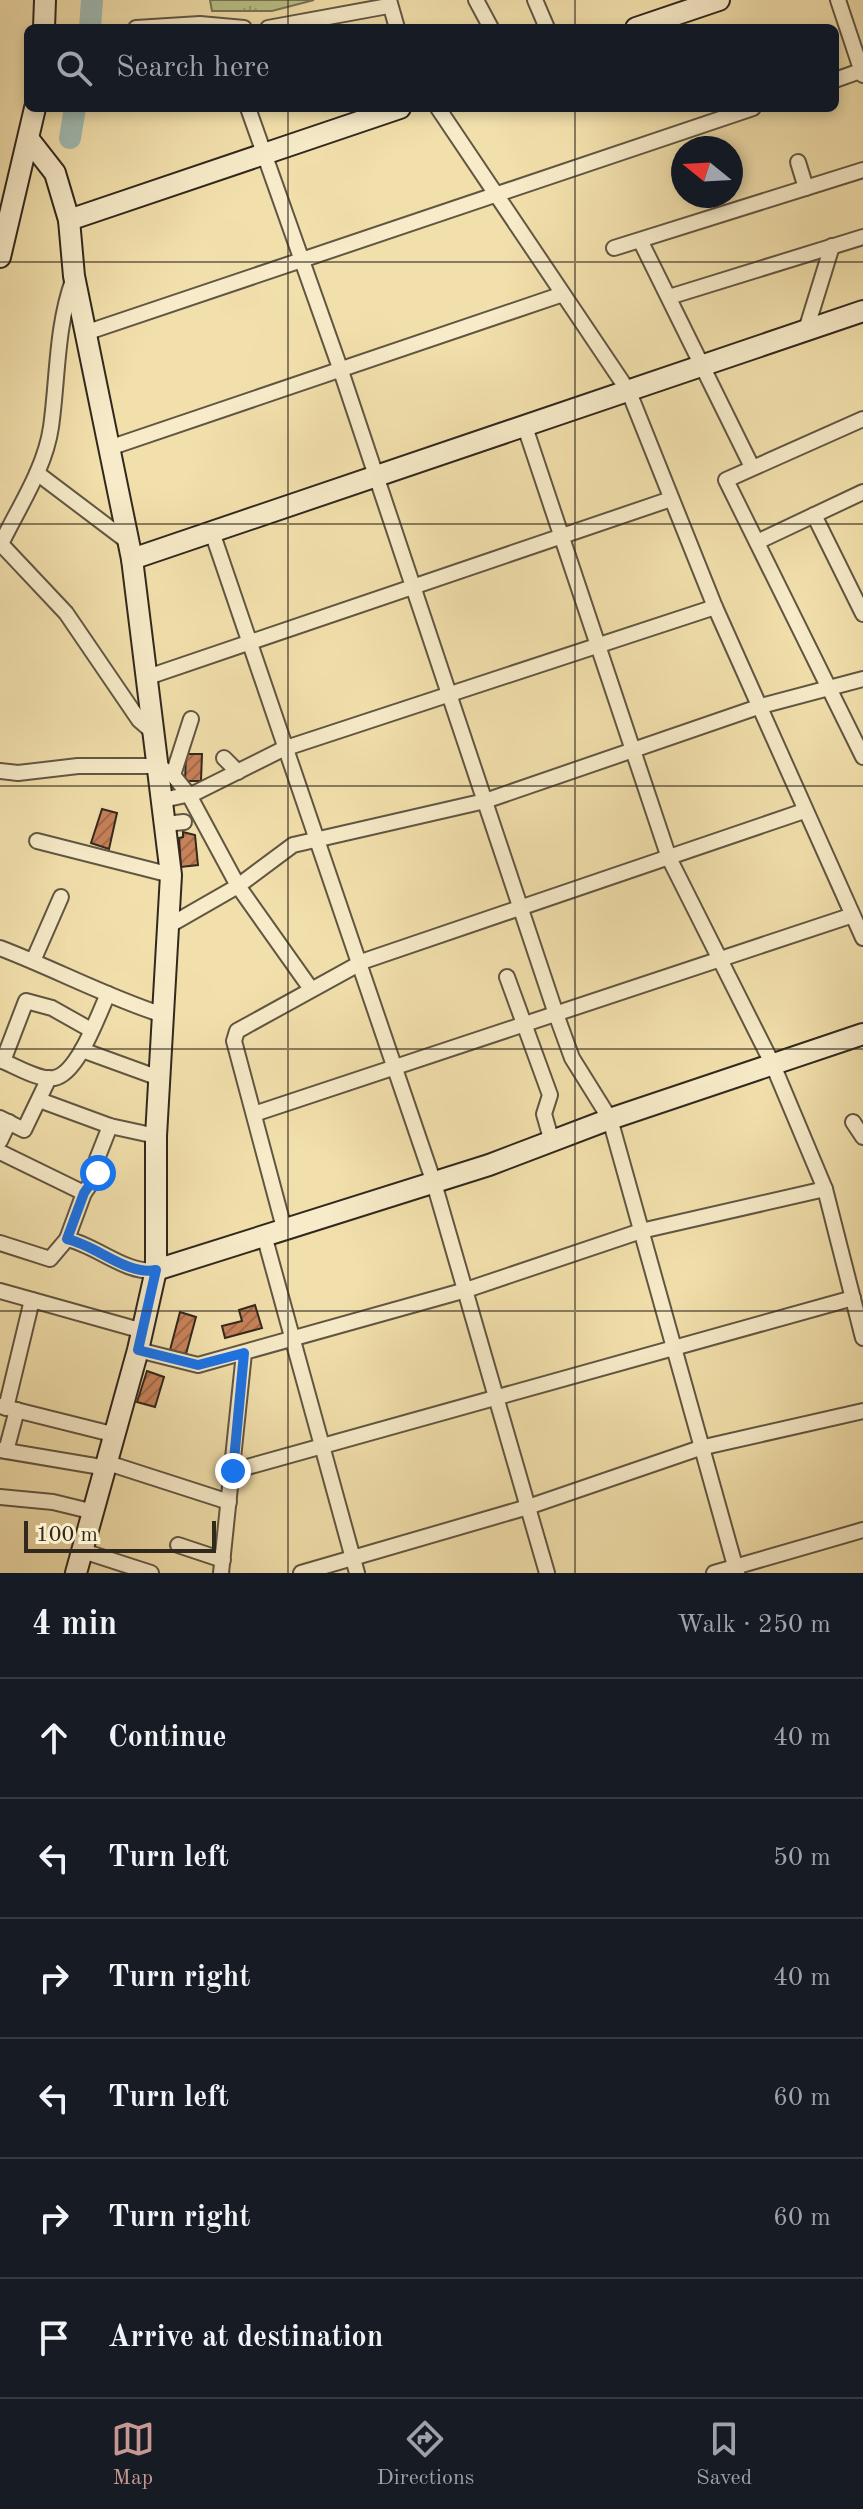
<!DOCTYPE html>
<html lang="en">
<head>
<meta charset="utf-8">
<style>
	body { margin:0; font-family:"Old Standard TT",serif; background:#242831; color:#f1f3f6 }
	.compass { position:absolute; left:671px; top:136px; width:72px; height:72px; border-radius:50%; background:#171b24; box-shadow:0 4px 12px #0003; rotate:288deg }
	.scale { position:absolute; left:24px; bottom:20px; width:192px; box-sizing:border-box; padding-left:8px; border:4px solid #31281e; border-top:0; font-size:22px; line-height:28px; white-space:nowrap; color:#31281e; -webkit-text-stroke:6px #f7ebc9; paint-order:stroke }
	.stop { position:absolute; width:24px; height:24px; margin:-18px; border:6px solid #1a73e8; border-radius:50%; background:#fff }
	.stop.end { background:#1a73e8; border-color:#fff; box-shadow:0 2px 8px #0008 }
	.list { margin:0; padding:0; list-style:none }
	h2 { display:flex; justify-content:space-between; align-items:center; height:104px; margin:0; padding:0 32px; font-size:34px }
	h2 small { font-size:26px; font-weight:400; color:#9ea1a6 }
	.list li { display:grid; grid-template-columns:52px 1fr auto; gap:24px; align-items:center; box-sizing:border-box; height:120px; padding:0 32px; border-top:2px solid #363941 }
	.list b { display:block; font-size:30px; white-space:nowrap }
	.list em { font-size:26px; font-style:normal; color:#9ea1a6 }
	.icon { flex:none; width:44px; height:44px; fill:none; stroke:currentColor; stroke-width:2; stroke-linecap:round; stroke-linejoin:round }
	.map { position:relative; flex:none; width:863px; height:1573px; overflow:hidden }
	.search { position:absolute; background:#171b24; box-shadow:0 4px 12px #0003; left:24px; right:24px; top:24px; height:88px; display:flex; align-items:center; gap:20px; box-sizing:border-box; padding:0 28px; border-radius:12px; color:#9ea1a6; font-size:30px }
	.sheet { height:824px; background:#171b24 }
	nav { display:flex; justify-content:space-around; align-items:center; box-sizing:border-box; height:112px; border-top:2px solid #363941; background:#171b24; font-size:22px; color:#9ea1a6 }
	nav a { display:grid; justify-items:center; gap:4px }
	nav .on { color:#c59692 }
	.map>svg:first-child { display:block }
</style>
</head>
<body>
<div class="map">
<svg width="863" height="1573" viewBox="0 0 863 1573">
	<defs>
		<pattern id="park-tufts" width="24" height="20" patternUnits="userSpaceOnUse" patternTransform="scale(2)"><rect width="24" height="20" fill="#bac289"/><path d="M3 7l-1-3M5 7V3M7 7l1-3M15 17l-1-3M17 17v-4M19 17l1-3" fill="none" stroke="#989e6f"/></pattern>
		<pattern id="building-hatch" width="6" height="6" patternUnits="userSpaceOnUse" patternTransform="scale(2)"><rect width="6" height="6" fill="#c88159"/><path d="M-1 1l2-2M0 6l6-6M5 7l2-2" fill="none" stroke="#a36a49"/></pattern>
	</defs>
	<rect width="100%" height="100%" fill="#f2e0ac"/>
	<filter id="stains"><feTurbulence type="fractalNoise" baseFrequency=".0025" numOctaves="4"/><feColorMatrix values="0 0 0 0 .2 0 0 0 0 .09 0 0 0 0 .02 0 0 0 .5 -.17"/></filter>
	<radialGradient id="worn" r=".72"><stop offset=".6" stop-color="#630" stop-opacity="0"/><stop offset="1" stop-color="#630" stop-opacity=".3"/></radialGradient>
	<!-- park -->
	<polygon fill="url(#park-tufts)" stroke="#767554" stroke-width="2" points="210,0 314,0 272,11 212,11"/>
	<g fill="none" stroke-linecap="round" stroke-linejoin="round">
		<!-- river -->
		<g stroke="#9fbbb4" stroke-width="22">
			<polyline points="90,28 92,0"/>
			<polyline points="70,138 75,108"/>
		</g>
	</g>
	<!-- building -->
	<g fill="url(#building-hatch)" stroke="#31281e" stroke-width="2">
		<polygon points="186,754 202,754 201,781 185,781"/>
		<polygon points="102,809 117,813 109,849 91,843"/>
		<polygon points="183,832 195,835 198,865 181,867 179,838 183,837"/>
		<polygon points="255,1305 262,1328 225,1338 222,1326 242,1321 239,1310"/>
		<polygon points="180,1312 196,1317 186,1354 170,1350"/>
		<polygon points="147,1371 164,1377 155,1407 137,1402"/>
	</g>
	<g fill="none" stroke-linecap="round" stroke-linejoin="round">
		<!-- street casing -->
		<g stroke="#615642" stroke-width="18">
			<g id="street">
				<polyline points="389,0 397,28"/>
				<polyline points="476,0 491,28"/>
				<polyline points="535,0 547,28"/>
				<polyline points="838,0 863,75"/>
				<polyline points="136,28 200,24 244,28"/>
				<polyline points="268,28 388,6"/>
				<polyline points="835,80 863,70"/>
				<polyline points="248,108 340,368 556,1014 572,1058 610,1119 737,1573"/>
				<polyline points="438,108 629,392 715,607 863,938"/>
				<polyline points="798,162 806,188"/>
				<polyline points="641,242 752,467"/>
				<polyline points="614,248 863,170"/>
				<polyline points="669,297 863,237"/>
				<polyline points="806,330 832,246"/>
				<polyline points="88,332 753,108"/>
				<polyline points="863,419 726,480 863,757"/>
				<polyline points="525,427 669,858 773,1065 825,1189 863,1338"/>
				<polyline points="109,448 560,295"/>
				<polyline points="37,473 127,541"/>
				<polyline points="814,515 863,614"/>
				<polyline points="212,532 434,1183 547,1573"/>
				<polyline points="757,542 863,492"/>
				<polyline points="1,544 66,613 139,720 155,734"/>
				<path d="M0,546C18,508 45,469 51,427C58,377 56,328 73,280"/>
				<polyline points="145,678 671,499"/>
				<polyline points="224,758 238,772"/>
				<polyline points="0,771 18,773 78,766 158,766 173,775 189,795 238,886 311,989"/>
				<polyline points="173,775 191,719"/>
				<polyline points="163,800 195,793 283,749 715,607"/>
				<polyline points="165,824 184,822"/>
				<polyline points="37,841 171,875"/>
				<polyline points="170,925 238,886 293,845 485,801 761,706 863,679"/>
				<path d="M0,948C55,969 107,997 163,1015"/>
				<polyline points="33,961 61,897"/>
				<polyline points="507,977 550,1095 544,1114 552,1142"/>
				<polyline points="82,1050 159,1078"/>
				<path d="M0,1060C14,1065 39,1081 54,1078C78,1074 98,1015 108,994"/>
				<polyline points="3,1061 26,1001 52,1008 91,1030"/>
				<polyline points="42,1101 110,1126 156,1136"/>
				<polyline points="254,1114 850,916"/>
				<polyline points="0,1118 24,1130 49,1078"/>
				<polyline points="853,1122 863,1137"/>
				<polyline points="0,1141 9,1122"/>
				<polyline points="0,1152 84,1193"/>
				<polyline points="284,1228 234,1041 237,1031 364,961 804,811"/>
				<polyline points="264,1235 357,1573"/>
				<polyline points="67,1239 84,1193 98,1173 97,1159 110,1126"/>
				<path d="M0,1243L50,1259L67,1239C96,1245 127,1275 156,1270"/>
				<polyline points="0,1291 143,1331"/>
				<polyline points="138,1350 198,1365 466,1290 641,1231 825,1189"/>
				<polyline points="0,1406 116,1435"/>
				<polyline points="6,1408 32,1300"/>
				<polyline points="0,1450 107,1468"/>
				<polyline points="6,1451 17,1410"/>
				<polyline points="108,1463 229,1502"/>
				<polyline points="233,1471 853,1298"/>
				<polyline points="0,1497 53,1502 94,1512"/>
				<polyline points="178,1545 223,1560"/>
				<polyline points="83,1551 151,1573"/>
				<polyline points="221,1573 244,1353"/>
				<polyline points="301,1573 528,1507 700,1448 863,1411"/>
				<polyline points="714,1573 863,1530"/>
			</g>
		</g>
		<!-- secondary casing -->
		<g stroke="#31281e" stroke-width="24">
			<g id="secondary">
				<polyline points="44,28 45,0"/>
				<polyline points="636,28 719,0"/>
				<polyline points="30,141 55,173 69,220 74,276 132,559 171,875 156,1136 156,1270 138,1350 76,1573"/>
				<polyline points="69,220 400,108"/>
				<polyline points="0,257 35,108"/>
				<polyline points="132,559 863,311"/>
				<polyline points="156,1270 489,1165 610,1119 863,1034"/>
			</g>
		</g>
		<!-- street -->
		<use href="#street" stroke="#f7ebc9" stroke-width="14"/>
		<!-- secondary -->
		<use href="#secondary" stroke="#f7ebc9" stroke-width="20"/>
	</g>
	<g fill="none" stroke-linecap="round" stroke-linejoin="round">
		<!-- route -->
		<path stroke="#1a73e8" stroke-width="10" d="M98,1173L84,1193L67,1239C96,1245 127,1276 156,1270L138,1350L198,1365L244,1353L233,1471"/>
	</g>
	<!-- grid -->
	<path fill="none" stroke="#31281e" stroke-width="2" stroke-opacity="0.55" d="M288,0V28M575,0V28M288,108V1573M575,108V1573M0,262H863M0,524H863M0,786H863M0,1049H863M0,1311H863"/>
	<rect width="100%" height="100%" filter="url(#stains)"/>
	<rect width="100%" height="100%" fill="url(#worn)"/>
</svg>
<svg class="compass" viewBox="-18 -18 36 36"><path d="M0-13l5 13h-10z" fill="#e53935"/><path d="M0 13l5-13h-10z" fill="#9ea1a6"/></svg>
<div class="scale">100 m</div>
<div class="stop" style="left:98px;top:1173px"></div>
<div class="stop end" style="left:233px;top:1471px"></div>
<div class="search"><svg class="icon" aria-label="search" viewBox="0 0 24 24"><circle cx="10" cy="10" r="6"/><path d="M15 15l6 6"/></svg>Search here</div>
</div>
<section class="sheet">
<h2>4 min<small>Walk · 250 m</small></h2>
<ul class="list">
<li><svg class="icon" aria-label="ahead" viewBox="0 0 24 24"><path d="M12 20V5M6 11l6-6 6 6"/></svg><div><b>Continue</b></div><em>40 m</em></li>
<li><svg class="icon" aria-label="left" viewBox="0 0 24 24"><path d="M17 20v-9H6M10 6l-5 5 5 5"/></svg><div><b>Turn left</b></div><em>50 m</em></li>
<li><svg class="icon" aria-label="right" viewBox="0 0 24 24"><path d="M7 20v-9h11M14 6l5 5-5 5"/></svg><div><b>Turn right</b></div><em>40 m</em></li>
<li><svg class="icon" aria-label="left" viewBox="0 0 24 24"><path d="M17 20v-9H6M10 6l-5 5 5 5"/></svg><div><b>Turn left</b></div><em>60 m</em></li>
<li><svg class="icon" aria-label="right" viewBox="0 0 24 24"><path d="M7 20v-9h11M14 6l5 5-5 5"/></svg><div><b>Turn right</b></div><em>60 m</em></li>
<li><svg class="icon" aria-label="arrive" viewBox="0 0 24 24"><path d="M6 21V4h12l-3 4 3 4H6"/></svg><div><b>Arrive at destination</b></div></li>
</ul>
</section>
<nav>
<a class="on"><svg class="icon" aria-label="map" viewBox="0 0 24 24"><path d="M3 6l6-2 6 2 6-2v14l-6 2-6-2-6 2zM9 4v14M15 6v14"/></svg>Map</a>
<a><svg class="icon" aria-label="directions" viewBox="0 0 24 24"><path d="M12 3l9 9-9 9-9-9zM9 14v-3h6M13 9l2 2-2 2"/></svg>Directions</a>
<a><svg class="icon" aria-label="saved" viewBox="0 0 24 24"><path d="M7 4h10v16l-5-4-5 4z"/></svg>Saved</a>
</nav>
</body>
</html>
